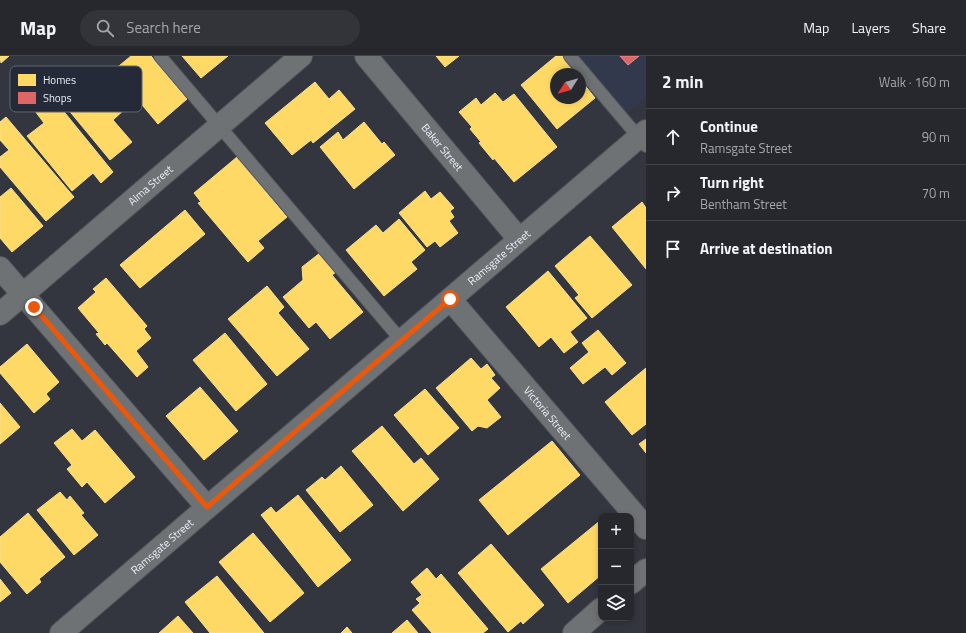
<!DOCTYPE html>
<html lang="en">
<head>
<meta charset="utf-8">
<style>
	body { margin:0; font-family:"Titillium Web",sans-serif; background:#32343a; color:#f1f3f6 }
	.controls { position:absolute; right:12px; bottom:12px; display:grid; overflow:hidden; border-radius:8px; box-shadow:0 2px 6px #0003 }
	.controls button { width:36px; height:36px; display:grid; place-items:center; padding:0; border:0; border-bottom:1px solid #42444a; background:#26282e; color:#f1f3f6; font:20px sans-serif }
	.compass { position:absolute; left:550px; top:12px; width:36px; height:36px; border-radius:50%; background:#26282e; box-shadow:0 2px 6px #0003; rotate:233deg }
	.stop { position:absolute; width:12px; height:12px; margin:-9px; border:3px solid #ea580c; border-radius:50%; background:#fff }
	.stop.end { background:#ea580c; border-color:#fff; box-shadow:0 1px 4px #0008 }
	.list { margin:0; padding:0; list-style:none }
	h2 { display:flex; justify-content:space-between; align-items:center; height:52px; margin:0; padding:0 16px; font-size:17px }
	h2 small { font-size:13px; font-weight:400; color:#a4a6aa }
	.list li { display:grid; grid-template-columns:26px 1fr auto; gap:12px; align-items:center; box-sizing:border-box; height:56px; padding:0 16px; border-top:1px solid #42444a }
	.list b { display:block; font-size:15px; white-space:nowrap }
	.list p { margin:0; font-size:13px; white-space:nowrap; color:#a4a6aa }
	.list em { font-size:13px; font-style:normal; color:#a4a6aa }
	.icon { flex:none; width:22px; height:22px; fill:none; stroke:currentColor; stroke-width:2; stroke-linecap:round; stroke-linejoin:round }
	.map { position:relative; flex:none; width:646px; height:577px; overflow:hidden }
	header { display:flex; align-items:center; gap:24px; box-sizing:border-box; height:56px; padding:0 20px; background:#26282e; border-bottom:1px solid #42444a }
	header strong { font-size:19px }
	nav { display:flex; gap:22px; margin-inline-start:auto; font-size:14px }
	.search { width:280px; height:36px; background:#32343a; display:flex; align-items:center; gap:10px; box-sizing:border-box; padding:0 14px; border-radius:22px; color:#a4a6aa; font-size:15px }
	main { display:flex }
	aside { flex:1; background:#26282e }
	.map>svg:first-child { display:block }
</style>
</head>
<body>
<header>
<strong>Map</strong>
<div class="search"><svg class="icon" aria-label="search" viewBox="0 0 24 24"><circle cx="10" cy="10" r="6"/><path d="M15 15l6 6"/></svg>Search here</div>
<nav><a>Map</a><a>Layers</a><a>Share</a></nav>
</header>
<main>
<div class="map">
<svg width="646" height="577" viewBox="0 0 646 577">
	<rect width="100%" height="100%" fill="#33363e"/>
	<!-- built -->
	<polygon fill="#32394c" points="572,0 646,0 646,41 623,60"/>
	<!-- homes -->
	<g fill="#ffd966" stroke="#f9e092">
		<polygon points="0,0 9,0 1,7"/>
		<polygon points="131,0 151,0 187,43 158,68 138,44 132,49 108,19"/>
		<polygon points="182,0 228,0 201,22"/>
		<polygon points="436,0 459,0 445,11"/>
		<polygon points="556,0 562,0 576,18 556,18 556,42 580,42 580,23 595,42 557,73 521,29"/>
		<polygon points="68,20 76,30 86,22 103,42 110,36 125,53 113,64 132,86 110,104 52,34"/>
		<polygon points="315,26 329,43 339,34 355,53 313,87 311,84 292,99 265,67"/>
		<polygon points="495,37 503,46 514,38 557,91 514,126 494,102 493,104 479,87 481,86 470,73 472,71 459,56 476,42 481,49"/>
		<polygon points="52,41 113,116 101,127 93,117 72,135 27,80 44,67 35,55"/>
		<polygon points="6,61 74,141 46,165 0,111 0,101 9,94 0,84 0,66"/>
		<polygon points="364,66 382,88 384,86 395,99 354,133 320,91 338,76 343,84"/>
		<polygon points="237,101 287,161 258,185 264,192 248,206 198,147 201,146 194,137"/>
		<polygon points="11,132 43,170 12,196 0,182 0,141"/>
		<polygon points="425,135 431,143 440,136 454,152 450,155 454,161 449,165 458,177 440,191 435,185 427,191 399,157"/>
		<polygon points="642,146 646,152 646,213 612,171"/>
		<polygon points="185,154 205,178 140,232 120,209"/>
		<polygon points="399,163 425,194 411,206 417,213 384,240 346,194 376,169 383,177"/>
		<polygon points="590,180 632,229 592,262 575,242 579,239 555,210"/>
		<polygon points="320,197 336,216 332,219 363,256 330,283 316,266 309,272 283,241 303,224 302,211"/>
		<polygon points="548,215 587,262 570,276 578,286 564,297 551,281 539,291 506,251"/>
		<polygon points="106,222 147,270 144,273 151,282 136,295 148,311 137,321 107,287 105,289 96,278 99,277 78,252 96,236 93,233"/>
		<polygon points="267,230 284,251 278,257 309,293 277,320 228,263"/>
		<polygon points="598,274 626,307 612,319 605,311 583,328 570,312 589,296 582,287"/>
		<polygon points="225,277 267,328 236,355 193,304"/>
		<polygon points="27,288 59,326 46,338 50,343 34,357 0,317 0,311"/>
		<polygon points="471,302 481,313 487,308 495,319 491,322 500,332 487,344 501,361 487,372 478,370 472,375 436,332"/>
		<polygon points="646,312 646,368 632,379 605,346"/>
		<polygon points="200,331 238,375 204,404 166,360"/>
		<polygon points="425,333 459,372 428,399 394,359"/>
		<polygon points="0,347 20,371 0,388"/>
		<polygon points="382,370 414,408 421,402 439,423 403,455 352,395"/>
		<polygon points="72,373 82,385 95,374 135,421 105,447 87,426 82,431 67,413 72,409 54,387"/>
		<polygon points="646,383 646,397 639,388"/>
		<polygon points="552,385 580,419 508,479 479,444"/>
		<polygon points="341,410 373,449 340,476 306,434 322,421 325,424"/>
		<polygon points="60,436 67,444 70,440 84,457 81,459 98,479 74,499 37,454"/>
		<polygon points="298,439 351,504 318,531 261,459 271,451 276,457"/>
		<polygon points="28,457 65,501 39,523 41,526 27,538 0,506 0,481"/>
		<polygon points="601,464 601,519 568,547 541,513"/>
		<polygon points="253,477 304,537 270,566 219,506"/>
		<polygon points="491,488 544,549 523,568 521,565 508,576 458,517"/>
		<polygon points="427,512 436,523 441,518 488,573 483,577 432,577 412,554 420,547 416,543 422,539 411,526"/>
		<polygon points="217,520 264,577 210,577 185,546"/>
		<polygon points="0,523 11,537 0,546"/>
		<polygon points="178,560 193,577 159,577"/>
		<polygon points="407,564 418,577 392,577"/>
		<polygon points="347,571 352,577 341,577"/>
	</g>
	<!-- shops -->
	<polygon fill="#e06666" stroke="#e38f92" points="620,0 639,0 628,9"/>
	<g fill="none" stroke-linecap="round" stroke-linejoin="round">
		<!-- lane casing -->
		<g stroke="#51545b" stroke-width="14">
			<g id="lane">
				<polyline points="160,0 401,284"/>
				<polyline points="570,0 646,90"/>
			</g>
		</g>
		<!-- street casing -->
		<g stroke="#51545b" stroke-width="24">
			<g id="street">
				<path id="s1" d="M366,0L519,183"/>
				<polyline points="0,212 207,451"/>
				<path id="s2" d="M450,243L646,472"/>
				<path id="s3" d="M0,258L301,0"/>
				<polyline points="631,527 646,514"/>
				<path id="s4" d="M61,577L646,75"/>
				<polyline points="574,577 601,553"/>
			</g>
		</g>
		<!-- lane -->
		<use href="#lane" stroke="#6f7275" stroke-width="12"/>
		<!-- street -->
		<use href="#street" stroke="#6f7275" stroke-width="22"/>
	</g>
	<g fill="none" stroke-linecap="round" stroke-linejoin="round">
		<!-- route -->
		<polyline stroke="#ea580c" stroke-width="5" points="34,251 207,451 450,243"/>
	</g>
	<g text-anchor="middle" dominant-baseline="central" stroke-width="4" stroke-linejoin="round" paint-order="stroke">
		<!-- street labels -->
		<g font-size="11" fill="#ebeff9" stroke="#252a39">
			<text stroke="none"><textPath href="#s1" startOffset="119">Baker Street</textPath></text>
			<text stroke="none"><textPath href="#s3" startOffset="198">Alma Street</textPath></text>
			<text stroke="none"><textPath href="#s4" startOffset="577">Ramsgate Street</textPath></text>
			<text stroke="none"><textPath href="#s2" startOffset="150">Victoria Street</textPath></text>
			<text stroke="none"><textPath href="#s4" startOffset="133">Ramsgate Street</textPath></text>
		</g>
	</g>
	<!-- legend -->
	<rect x="10" y="10" width="132" height="46" rx="6" fill="#252a39" stroke="#606573" stroke-width="1"/>
	<rect x="18" y="18" width="18" height="12" fill="#ffd966"/>
	<rect x="18" y="36" width="18" height="12" fill="#e06666"/>
	<g font-size="11" fill="#ebeff9">
		<text x="43" y="28">Homes</text>
		<text x="43" y="46">Shops</text>
	</g>
</svg>
<div class="controls">
<button>+</button>
<button>−</button>
<button><svg class="icon" aria-label="layers" viewBox="0 0 24 24"><path d="M12 4l9 5-9 5-9-5zM3 14l9 5 9-5"/></svg></button>
</div>
<svg class="compass" viewBox="-18 -18 36 36"><path d="M0-13l5 13h-10z" fill="#e53935"/><path d="M0 13l5-13h-10z" fill="#a4a6aa"/></svg>
<div class="stop" style="left:450px;top:243px"></div>
<div class="stop end" style="left:34px;top:251px"></div>
</div>
<aside>
<h2>2 min<small>Walk · 160 m</small></h2>
<ul class="list">
<li><svg class="icon" aria-label="ahead" viewBox="0 0 24 24"><path d="M12 20V5M6 11l6-6 6 6"/></svg><div><b>Continue</b><p>Ramsgate Street</p></div><em>90 m</em></li>
<li><svg class="icon" aria-label="right" viewBox="0 0 24 24"><path d="M7 20v-9h11M14 6l5 5-5 5"/></svg><div><b>Turn right</b><p>Bentham Street</p></div><em>70 m</em></li>
<li><svg class="icon" aria-label="arrive" viewBox="0 0 24 24"><path d="M6 21V4h12l-3 4 3 4H6"/></svg><div><b>Arrive at destination</b></div></li>
</ul>
</aside>
</main>
</body>
</html>
